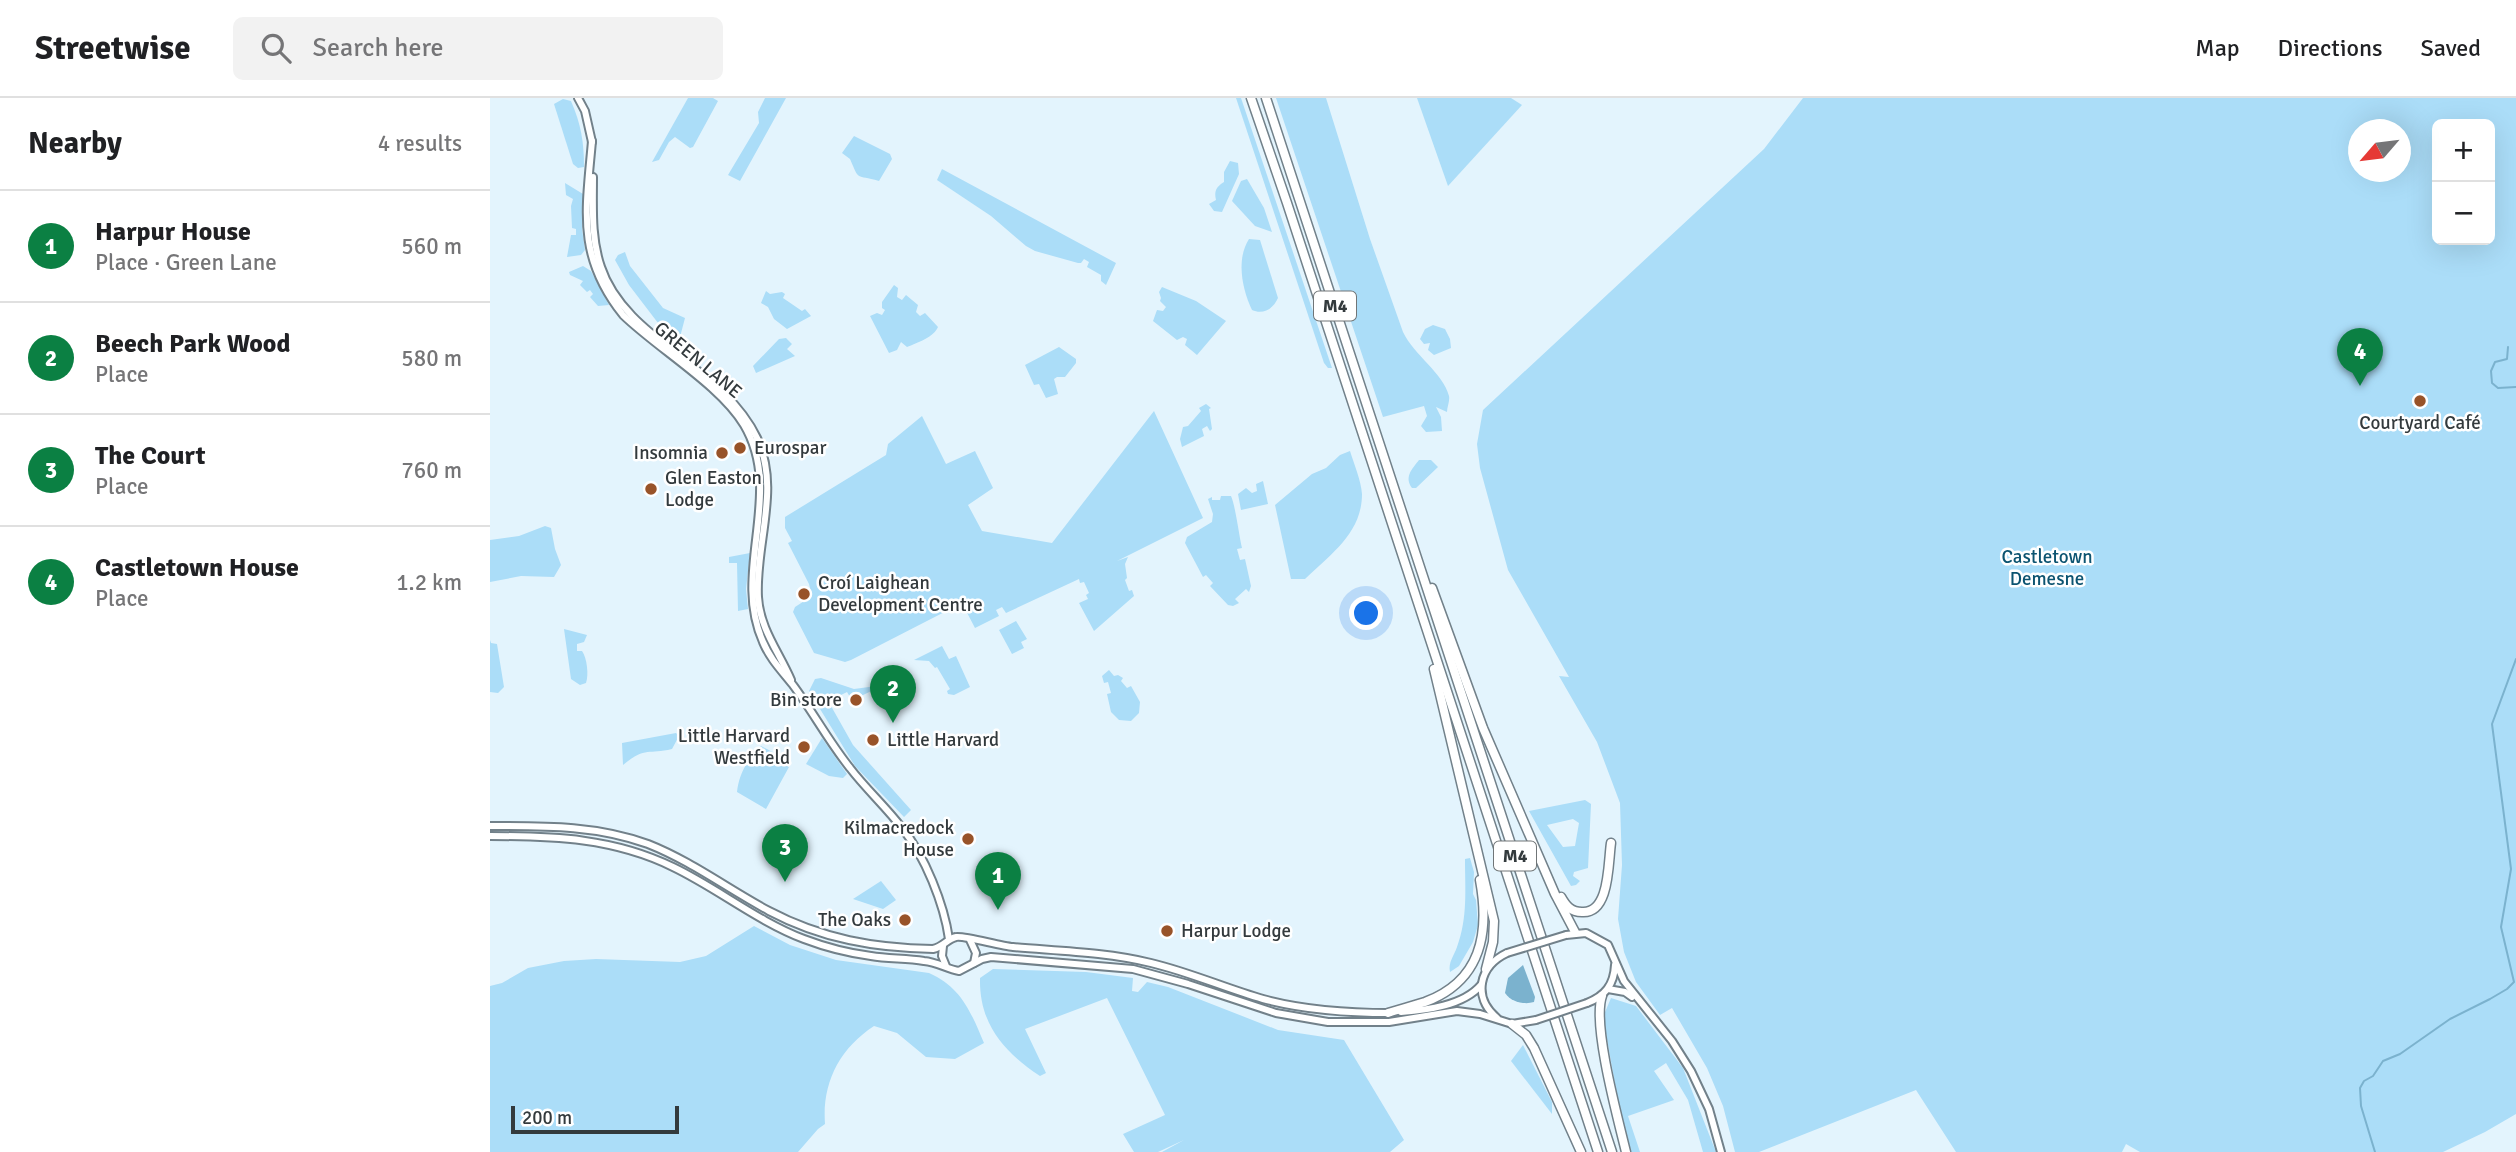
<!DOCTYPE html>
<html lang="en">
<head>
<meta charset="utf-8">
<style>
	body { margin:0; font-family:Signika,sans-serif; background:#f2f2f2; color:#202124 }
	.controls { position:absolute; right:21px; top:21px; display:grid; overflow:hidden; border-radius:10px; box-shadow:0 7px 28px #0002 }
	.controls button { width:63px; height:63px; display:grid; place-items:center; padding:0; border:0; border-bottom:2px solid #e0e0e0; background:#fff; color:#202124; font:35px sans-serif }
	.compass { position:absolute; left:1858px; top:21px; width:63px; height:63px; border-radius:50%; background:#fff; box-shadow:0 7px 28px #0002; rotate:242deg }
	.scale { position:absolute; left:21px; bottom:18px; width:168px; box-sizing:border-box; padding-left:7px; border:4px solid #333a3d; border-top:0; font-size:19px; line-height:24px; white-space:nowrap; color:#333a3d; -webkit-text-stroke:5px #fff; paint-order:stroke }
	.you { position:absolute; left:877px; top:516px; width:24px; height:24px; margin:-18px; border:5px solid #fff; border-radius:50%; background:#1a73e8; box-shadow:0 0 0 10px #1a73e833 }
	.badge { display:grid; place-items:center; width:46px; height:46px; border-radius:50%; background:#0b8043; color:#fff; font-size:23px; font-weight:700 }
	.pin { position:absolute; translate:-50% -58px; filter:drop-shadow(0 2px 4px #0008) }
	.pin::after { content:''; position:absolute; top:37px; width:24px; height:21px; background:inherit; clip-path:polygon(0 0,100% 0,50% 100%) }
	.list { margin:0; padding:0; list-style:none }
	h2 { display:flex; justify-content:space-between; align-items:center; height:91px; margin:0; padding:0 28px; font-size:30px }
	h2 small { font-size:23px; font-weight:400; color:#757577 }
	.list li { display:grid; grid-template-columns:46px 1fr auto; gap:21px; align-items:center; box-sizing:border-box; height:112px; padding:0 28px; border-top:2px solid #e0e0e0 }
	.list b { display:block; font-size:26px; white-space:nowrap }
	.list p { margin:0; font-size:23px; white-space:nowrap; color:#757577 }
	.list em { font-size:23px; font-style:normal; color:#757577 }
	.icon { flex:none; width:38px; height:38px; fill:none; stroke:currentColor; stroke-width:2; stroke-linecap:round; stroke-linejoin:round }
	.map { position:relative; flex:none; width:2026px; height:1054px; overflow:hidden }
	header { display:flex; align-items:center; gap:42px; box-sizing:border-box; height:98px; padding:0 35px; background:#fff; border-bottom:2px solid #e0e0e0 }
	header strong { font-size:33px }
	nav { display:flex; gap:38px; margin-inline-start:auto; font-size:24px }
	.search { width:490px; height:63px; background:#f2f2f2; display:flex; align-items:center; gap:18px; box-sizing:border-box; padding:0 24px; border-radius:10px; color:#757577; font-size:26px }
	main { display:flex }
	aside { flex:1; background:#fff }
	.map>svg:first-child { display:block }
</style>
</head>
<body>
<header>
<strong>Streetwise</strong>
<div class="search"><svg class="icon" aria-label="search" viewBox="0 0 24 24"><circle cx="10" cy="10" r="6"/><path d="M15 15l6 6"/></svg>Search here</div>
<nav><a>Map</a><a>Directions</a><a>Saved</a></nav>
</header>
<main>
<aside>
<h2>Nearby<small>4 results</small></h2>
<ul class="list">
<li><span class="badge">1</span><div><b>Harpur House</b><p>Place · Green Lane</p></div><em>560 m</em></li>
<li><span class="badge">2</span><div><b>Beech Park Wood</b><p>Place</p></div><em>580 m</em></li>
<li><span class="badge">3</span><div><b>The Court</b><p>Place</p></div><em>760 m</em></li>
<li><span class="badge">4</span><div><b>Castletown House</b><p>Place</p></div><em>1.2 km</em></li>
</ul>
</aside>
<div class="map">
<svg width="2026" height="1054" viewBox="0 0 2026 1054">
	<rect width="100%" height="100%" fill="#e3f4fd"/>
	<!-- green -->
	<g fill="#abddf8" fill-rule="evenodd">
		<polygon points="198,0 223,0 228,3 203,49 200,50 185,39 179,44 169,62 162,64"/>
		<polygon points="275,0 296,0 250,83 238,77 269,25 268,14"/>
		<polygon points="746,0 751,0 842,270 838,270 834,265"/>
		<path d="M786,0H836L880,141L913,234C924,257 953,275 959,298C960,303 957,309 957,314L946,309L951,319L952,333L936,334L931,328L937,318L934,308L893,319Z"/>
		<polygon points="927,0 1021,0 1032,7 958,88"/>
		<path d="M1313,0H2026V1016L1995,1034L1953,1054H1650L1636,1046L1632,1054H1466L1426,992L1269,1054H1245L1233,1008L1217,970L1182,910L1170,917L1146,884L1134,854L1128,821L1132,767L1130,705L1107,644L1069,578L1079,579L1018,472L990,370L987,346L993,312L1274,51ZM1947,26H2000V142H1947ZM1868,32H1910V74H1868Z"/>
		<path d="M73,1L81,3C91,26 94,44 94,69L88,70L83,66L64,6Z"/>
		<path d="M364,38L400,56L402,61L389,83C365,76 370,84 360,61L352,55Z"/>
		<path d="M740,63L748,65L749,76L732,114L724,113L719,106L726,102C724,93 726,89 734,84V74Z"/>
		<polygon points="452,71 626,165 616,187 611,183 611,177 597,169 599,164 594,161 591,165 588,165 545,153 536,148 501,118 447,82"/>
		<polygon points="757,81 774,110 782,134 765,128 742,103 751,83"/>
		<polygon points="75,85 93,96 92,131 95,152 91,157 77,159 81,137 86,137 86,131 82,130 81,108 83,101 76,97"/>
		<path d="M759,141L770,142L788,200C783,211 773,217 762,212C752,191 746,161 759,141Z"/>
		<polygon points="135,154 140,168 173,210 195,220 190,239 181,242 139,187 125,162 128,157"/>
		<polygon points="93,168 101,173 119,207 108,208 100,199 103,196 100,192 97,194 90,187 93,183 80,177 79,174"/>
		<path d="M404,187L408,190L407,199L412,202L416,197L428,207L426,214L430,218L435,215L448,229C444,239 427,245 417,249L411,244L407,252L399,255L380,218L387,215L392,217L395,212L392,210V204Z"/>
		<polygon points="672,189 706,203 736,223 707,257 695,247 697,241 693,239 687,242 663,223 667,212 673,213 676,209 670,203 671,200 669,194"/>
		<polygon points="276,193 280,196 292,194 295,196 293,200 312,213 315,211 321,218 297,231 284,221 278,209 271,205"/>
		<polygon points="943,227 955,231 960,241 961,250 944,257 938,252 940,245 934,246 930,241 935,231"/>
		<polygon points="296,240 302,246 297,251 305,258 266,275 263,268 289,241"/>
		<polygon points="569,249 586,261 586,265 575,279 567,279 564,281 568,296 556,300 549,286 544,287 535,267"/>
		<polygon points="716,306 721,310 719,311 722,331 720,333 717,328 712,331 714,338 692,349 690,341 693,329 698,328 711,313 709,310"/>
		<polygon points="664,313 713,420 627,463 638,459 635,466 637,480 635,482 639,493 642,492 644,498 604,533 589,505 598,501 596,497 599,495 594,484 590,485 589,481 516,515 512,509 506,512 509,518 485,530 472,505 361,562 355,564 324,555 303,514 305,509 322,498 319,486 298,445 302,443 295,430 295,419 396,357 398,346 432,318 456,366 485,353 503,390 478,407 492,433 562,445"/>
		<path d="M860,353C864,366 871,382 872,396C872,435 841,456 815,481H801L785,407L822,376L836,370L850,357Z"/>
		<path d="M929,362H941L948,369L926,390H922C914,379 922,371 929,362Z"/>
		<polygon points="773,383 778,406 751,412 748,396 756,390 762,395 767,393 766,386"/>
		<path d="M731,398H741C745,406 749,437 752,450L747,451L750,462L755,461L761,488L759,494L756,491L745,501L749,505L743,508L738,507L720,488L723,485L716,477L713,479L695,445L697,439L722,424L723,416L718,401L722,399V402H730Z"/>
		<polygon points="55,428 61,430 65,451 71,467 64,479 31,478 0,484 0,442 29,438"/>
		<polygon points="260,455 256,491 258,511 248,513 247,465 239,465 239,459"/>
		<polygon points="526,523 537,541 531,544 534,550 522,556 509,532"/>
		<path d="M74,531L97,537L94,544L87,546V553H92C97,560 99,577 96,585L90,587L81,581Z"/>
		<polygon points="0,542 1,545 7,546 14,589 8,595 0,594"/>
		<polygon points="452,548 459,561 466,558 480,589 464,597 458,596 457,593 460,591 447,569 445,570 439,563 424,562"/>
		<polygon points="619,572 624,578 628,577 633,580 631,583 637,590 641,588 650,604 649,615 641,623 629,622 621,614 617,596 621,595 618,584 614,585 612,578"/>
		<polygon points="331,580 364,591 394,587 371,598 360,599 357,594 345,600 347,605 341,608 363,647 421,712 414,719 365,668 319,593 325,581"/>
		<path d="M186,635L189,638L182,651C158,657 156,648 133,667L132,645Z"/>
		<polygon points="332,640 357,676 353,680 339,678 316,666"/>
		<path d="M271,648L298,662L296,667L299,669L276,711L247,694C249,675 258,661 271,648Z"/>
		<path d="M1095,702L1101,706L1098,770L1084,774L1083,778L1090,783L1086,787L1081,788L1039,713ZM1083,721L1089,725L1085,748L1073,749L1057,727Z"/>
		<path d="M980,760L984,774L983,796L986,802L988,827L983,844L969,868L960,874C958,864 964,858 967,849C978,819 975,792 975,761Z"/>
		<polygon points="391,783 406,802 393,811 363,801"/>
		<path d="M264,828L300,847L346,862L439,875C471,889 481,914 494,945L465,961L436,959L407,935L384,928C349,951 332,985 335,1026L328,1031L308,1054H0V888L12,885L38,870L74,863L106,861L190,864L216,858Z"/>
		<path d="M503,871L596,874L643,880L642,893L648,894L657,884L678,889L788,932L854,942L914,1042L900,1054H672L694,1042L668,1054H644L633,1036L675,1017L617,900L535,931L556,975L550,978C514,954 489,926 490,880Z"/>
		<polygon points="1121,900 1146,908 1193,970 1226,1054 1213,1054 1198,1002 1176,965 1164,973 1184,1002 1138,1018 1150,1054 1141,1054 1127,997 1113,919"/>
		<polygon points="1033,947 1062,1004 1062,1016 1021,963"/>
	</g>
	<!-- water -->
	<path fill="#7bb2ce" d="M1033,867L1045,899L1044,904C1034,907 1021,904 1015,895L1018,880Z"/>
	<g fill="none" stroke-linecap="round" stroke-linejoin="round">
		<!-- stream -->
		<g stroke="#7bb2ce" stroke-width="2">
			<polyline points="2018,249 2017,261 2005,264 2001,273 2002,285 2008,290 2026,289"/>
			<polyline points="1885,1054 1871,1008 1870,990 1874,983 1883,978 1893,963 1910,956 1960,921 2000,901 2017,891 2024,884 2011,829 2021,771 2002,626 2026,561"/>
		</g>
		<!-- secondary casing -->
		<g stroke="#72818a" stroke-width="10">
			<g id="secondary">
				<polyline points="88,0 95,13 102,44"/>
				<path d="M102,43C96,112 86,158 133,217C168,251 230,287 254,327C295,396 241,473 273,544C280,561 292,573 303,587C323,614 339,644 360,670C376,691 396,709 412,730C435,758 454,806 459,841"/>
				<path d="M103,79C103,110 101,140 111,169C135,242 233,268 267,340C291,391 265,446 268,499C270,531 289,554 301,582"/>
				<path d="M0,728C54,728 106,727 158,746C201,763 238,791 279,813C332,841 385,850 443,851C453,849 457,841 466,839C473,837 510,848 523,849C569,853 616,854 661,865C699,874 735,890 773,901C814,912 857,915 900,915"/>
				<path d="M0,738C64,738 124,740 183,769C227,790 267,823 314,841C335,849 358,855 381,858C398,861 416,860 434,863C447,864 457,871 469,873L492,861L501,859L643,871L698,886L786,915L838,924H899L967,913L990,916L1022,926L1046,922"/>
				<polyline points="1076,837 1096,835 1118,847 1134,883 1182,943 1201,973 1219,1011 1231,1054"/>
				<polyline points="480,842 486,855 484,865"/>
				<polyline points="453,848 452,858 456,868"/>
				<polyline points="1118,891 1135,894 1142,899"/>
				<path d="M1097,905C1115,898 1124,887 1125,867"/>
				<path d="M911,914C936,912 973,908 991,887"/>
				<path d="M1007,920C982,899 989,868 1017,855"/>
			</g>
		</g>
		<!-- highway casing -->
		<g stroke="#72818a" stroke-width="11">
			<g id="highway">
				<polyline points="761,0 797,105 1108,1054"/>
				<polyline points="776,0 1122,1054"/>
				<polyline points="942,490 993,630 1065,796 1085,834"/>
				<polyline points="944,571 1004,823 1003,844 996,871"/>
				<path d="M1071,799C1076,808 1081,814 1092,814C1120,816 1118,765 1121,745"/>
				<path d="M1112,898C1102,926 1128,1021 1136,1054"/>
				<path d="M898,915C910,911 923,908 935,904C991,883 1000,836 990,782"/>
				<polyline points="1022,926 1036,937 1044,950 1091,1054"/>
			</g>
		</g>
		<!-- secondary -->
		<use href="#secondary" stroke="#fff" stroke-width="6"/>
		<!-- highway -->
		<use href="#highway" stroke="#fff" stroke-width="8"/>
		<!-- secondary-bridge casing -->
		<g stroke="#72818a" stroke-width="10" stroke-linecap="butt">
			<g id="secondary-bridge">
				<polyline points="1017,855 1076,837"/>
				<polyline points="1046,922 1097,905"/>
			</g>
		</g>
		<!-- secondary-bridge -->
		<use href="#secondary-bridge" stroke="#fff" stroke-width="6"/>
	</g>
	<!-- markers -->
	<g fill="#985329" stroke="#fff" stroke-width="2.5">
		<circle cx="1930" cy="303" r="7"/>
		<circle cx="250" cy="350" r="7"/>
		<circle cx="232" cy="355" r="7"/>
		<circle cx="161" cy="391" r="7"/>
		<circle cx="314" cy="496" r="7"/>
		<circle cx="366" cy="602" r="7"/>
		<circle cx="383" cy="642" r="7"/>
		<circle cx="314" cy="649" r="7"/>
		<circle cx="478" cy="741" r="7"/>
		<circle cx="415" cy="822" r="7"/>
		<circle cx="677" cy="833" r="7"/>
	</g>
	<g text-anchor="middle" dominant-baseline="central" stroke-width="5" stroke-linejoin="round" paint-order="stroke">
		<!-- shield labels -->
		<g fill="#fff" stroke="#707577" stroke-width="2">
			<rect x="824" y="193.5" width="42" height="29" rx="5"/>
			<rect x="1004" y="743.5" width="42" height="29" rx="5"/>
		</g>
		<g font-size="18" font-weight="bold" fill="#333a3d">
			<text x="845" y="208">M4</text>
			<text x="1025" y="758">M4</text>
		</g>
		<!-- street labels -->
		<g font-size="19" fill="#333a3d" stroke="#fff">
			<text transform="translate(208 262) rotate(40)">GREEN LANE</text>
		</g>
		<!-- poi labels -->
		<g font-size="19" fill="#333a3d" stroke="#fff" text-anchor="start">
			<text x="1930" y="325" text-anchor="middle">Courtyard Café</text>
			<text x="264" y="350">Eurospar</text>
			<text x="218" y="355" text-anchor="end">Insomnia</text>
			<text x="175" y="380">Glen Easton<tspan x="175" dy="22">Lodge</tspan></text>
			<text x="328" y="485">Croí Laighean<tspan x="328" dy="22">Development Centre</tspan></text>
			<text x="352" y="602" text-anchor="end">Bin store</text>
			<text x="300" y="638" text-anchor="end">Little Harvard<tspan x="300" dy="22">Westfield</tspan></text>
			<text x="397" y="642">Little Harvard</text>
			<text x="464" y="730" text-anchor="end">Kilmacredock<tspan x="464" dy="22">House</tspan></text>
			<text x="401" y="822" text-anchor="end">The Oaks</text>
			<text x="691" y="833">Harpur Lodge</text>
		</g>
		<!-- park labels -->
		<g font-size="19" fill="#0c5471" stroke="#fff">
			<text x="1557" y="459">Castletown<tspan x="1557" dy="22">Demesne</tspan></text>
		</g>
	</g>
</svg>
<div class="controls">
<button>+</button>
<button>−</button>
</div>
<svg class="compass" viewBox="-18 -18 36 36"><path d="M0-13l5 13h-10z" fill="#e53935"/><path d="M0 13l5-13h-10z" fill="#757577"/></svg>
<div class="scale">200 m</div>
<div class="you"></div>
<div class="pin badge" style="left:508px;top:812px">1</div>
<div class="pin badge" style="left:403px;top:625px">2</div>
<div class="pin badge" style="left:295px;top:784px">3</div>
<div class="pin badge" style="left:1870px;top:288px">4</div>
</div>
</main>
</body>
</html>
